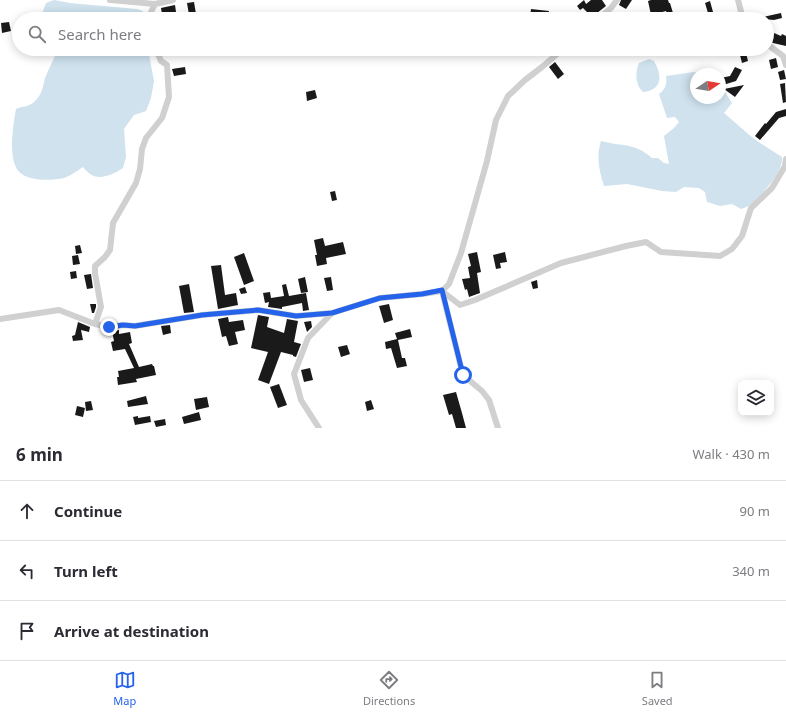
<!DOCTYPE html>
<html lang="en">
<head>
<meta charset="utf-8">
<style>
	body { margin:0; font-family:"Noto Sans",sans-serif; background:#f2f2f3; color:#2b2b33 }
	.controls { position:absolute; right:12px; bottom:12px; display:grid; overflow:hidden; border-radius:8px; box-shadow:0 2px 10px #0003 }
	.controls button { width:36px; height:36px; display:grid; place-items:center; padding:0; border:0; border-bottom:1px solid #e1e1e2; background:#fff; color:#2b2b33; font:20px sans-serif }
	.compass { position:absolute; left:690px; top:68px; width:36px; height:36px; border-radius:50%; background:#fff; box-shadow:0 2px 10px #0003; rotate:78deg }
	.stop { position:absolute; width:12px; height:12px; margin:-9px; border:3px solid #2563eb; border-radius:50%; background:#fff }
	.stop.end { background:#2563eb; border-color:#fff; box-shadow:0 1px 4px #0008 }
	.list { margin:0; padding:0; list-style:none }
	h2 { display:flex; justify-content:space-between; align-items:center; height:52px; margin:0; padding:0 16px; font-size:17px }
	h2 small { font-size:13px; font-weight:400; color:#7c7c81 }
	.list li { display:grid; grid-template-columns:26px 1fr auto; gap:12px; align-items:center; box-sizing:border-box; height:60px; padding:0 16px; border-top:1px solid #e1e1e2 }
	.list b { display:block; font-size:15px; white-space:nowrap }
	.list em { font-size:13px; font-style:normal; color:#7c7c81 }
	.icon { flex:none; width:22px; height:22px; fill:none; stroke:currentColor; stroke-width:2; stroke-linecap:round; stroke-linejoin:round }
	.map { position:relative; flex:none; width:786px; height:428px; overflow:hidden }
	.search { position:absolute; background:#fff; box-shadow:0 2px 10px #0003; left:12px; right:12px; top:12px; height:44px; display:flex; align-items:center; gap:10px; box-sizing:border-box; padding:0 14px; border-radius:22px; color:#7c7c81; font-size:15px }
	.sheet { height:232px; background:#fff }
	nav { display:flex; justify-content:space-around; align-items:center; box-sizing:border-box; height:56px; border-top:1px solid #e1e1e2; background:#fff; font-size:11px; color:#7c7c81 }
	nav a { display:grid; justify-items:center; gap:2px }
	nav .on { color:#2563eb }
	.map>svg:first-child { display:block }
</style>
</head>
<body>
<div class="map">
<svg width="786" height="428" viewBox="0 0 786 428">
	<rect width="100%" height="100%" fill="#fff"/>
	<!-- water -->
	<g fill="#cfe2ee">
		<polygon points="54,0 70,3 137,9 143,11 143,19 40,19 46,3"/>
		<path d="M58,49H148L154,81L151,98L146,111L134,115L124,129L126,157L123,168C114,174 100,181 90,174C87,172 85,169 83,167C77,171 70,176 64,178C51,181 22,182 16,167C9,153 13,125 16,109C22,106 30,107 35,101C42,95 43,86 45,78C49,68 54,59 58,49Z"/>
		<path d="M649,59L654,61C662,75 663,90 643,92C635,85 635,72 639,63Z"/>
		<path d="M694,72L702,74H696V98H720V91L725,92L732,103L724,113L754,139L782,157C784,171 762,195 752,203C749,206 745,208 741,209L732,204L720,206L707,202L705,192L699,188L684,187L676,192L662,191L627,184L604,186C599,171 596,156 601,141C623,147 634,142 652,158H658L664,163L669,164L664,136L674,128L679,122L675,117L667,118L659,94C666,89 667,84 666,76Z"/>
	</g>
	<!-- building -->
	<g fill="#1a1a1a">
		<polygon points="584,0 586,4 591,0 602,0 606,6 592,17 583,8 580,10 577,6"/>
		<polygon points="621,0 632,0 626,9 619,5"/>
		<polygon points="651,0 668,0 669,3 670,3 673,13 667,14 666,11 651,15 648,1"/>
		<polygon points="710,1 713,12 708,13 705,3"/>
		<polygon points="194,2 196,14 189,15 187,3"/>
		<polygon points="175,5 176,12 162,14 161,8"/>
		<polygon points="531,9 549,11 548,19 530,19"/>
		<polygon points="649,12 651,19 626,19 626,17"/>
		<polygon points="781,13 782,18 774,20 763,19 763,17"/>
		<polygon points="9,22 11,31 2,33 1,23"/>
		<polygon points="767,30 781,36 782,34 786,36 786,46 773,43 767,40"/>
		<polygon points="746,53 748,61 742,63 740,55"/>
		<polygon points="776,58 778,67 771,69 769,60"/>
		<polygon points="555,62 564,74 558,79 549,67"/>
		<polygon points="185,67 186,74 174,76 172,69"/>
		<polygon points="735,67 742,70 736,81 723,85 721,78 730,76"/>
		<polygon points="784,70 786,79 780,80 778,72"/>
		<polygon points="785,83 786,102 783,103 780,84"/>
		<polygon points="744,85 735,97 724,89"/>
		<polygon points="315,90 317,98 307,101 306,92"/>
		<polygon points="786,109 786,116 779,118 760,140 755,136 765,123 766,124 776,112"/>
		<polygon points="335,191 337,200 332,201 330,192"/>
		<polygon points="323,238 325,246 343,242 346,254 326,258 327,264 317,266 315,255 317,255 314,240"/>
		<polygon points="80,245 82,253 76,254 75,246"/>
		<polygon points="477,252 481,272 477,273 480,293 469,297 467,289 465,290 462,279 470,278 468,267 471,266 468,254"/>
		<polygon points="505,252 507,262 500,263 501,268 496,269 493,255"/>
		<polygon points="244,253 254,281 244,285 234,257"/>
		<polygon points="78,255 80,264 73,265 72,256"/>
		<polygon points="221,265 225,295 236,293 238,305 218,309 211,266"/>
		<polygon points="76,271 77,278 71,279 70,272"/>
		<polygon points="91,274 93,288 87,289 84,275"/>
		<polygon points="305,277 308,292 301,293 298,279"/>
		<polygon points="331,277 333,290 327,291 324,278"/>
		<polygon points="537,280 538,288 533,289 531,282"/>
		<polygon points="189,284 194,312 184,313 179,286"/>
		<polygon points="286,284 289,296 306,293 309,310 303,311 302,303 282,307 282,309 268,307 269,302 265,303 263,293 270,292 271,298 284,296 282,285"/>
		<polygon points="245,287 247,293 241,294 239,289"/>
		<polygon points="90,304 96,304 96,307 94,313 92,313"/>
		<polygon points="389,304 393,320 384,323 379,306"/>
		<polygon points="258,315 269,317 267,327 284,333 287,319 298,321 294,342 301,344 296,357 293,356 293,355 281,352 269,384 258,380 268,352 251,348"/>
		<polygon points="228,317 229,322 243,320 245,330 235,332 238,344 229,346 226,336 222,337 218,319"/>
		<polygon points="311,321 312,327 307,332 304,322"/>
		<polygon points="78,322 90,327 89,332 81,330 83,340 73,341 72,336 75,335"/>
		<polygon points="170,325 171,333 163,335 161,326"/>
		<polygon points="410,329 412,337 398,340 402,358 405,358 407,366 397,368 391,348 386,349 385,342 397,339 395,333"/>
		<polygon points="119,330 119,334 130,332 132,343 129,344 139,367 152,364 153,366 154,366 156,375 136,379 137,382 118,385 117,377 119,377 118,371 134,368 125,349 113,351 111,342 114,341 112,331"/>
		<polygon points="347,345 350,354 341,357 338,347"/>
		<polygon points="310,368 313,380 304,382 301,370"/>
		<polygon points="279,384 287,405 278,408 270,387"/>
		<polygon points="456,392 462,413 466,428 456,428 452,414 449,415 443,395"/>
		<polygon points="146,396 148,404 128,407 127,401"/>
		<polygon points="207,397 209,407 196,410 194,399"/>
		<polygon points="371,400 374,409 367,411 365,402"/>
		<polygon points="91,401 93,410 86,411 85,402"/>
		<polygon points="77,406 85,408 83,417 75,415"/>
		<polygon points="199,412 201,420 184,424 182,417"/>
		<polygon points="138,416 138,418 150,416 151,422 135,425 133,417"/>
		<polygon points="165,419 166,425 156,427 154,421"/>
	</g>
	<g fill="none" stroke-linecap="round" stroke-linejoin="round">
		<!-- street -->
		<g stroke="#d0d0d0" stroke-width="6">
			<polyline points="110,0 155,4 173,0"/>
			<polyline points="738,0 743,19"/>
			<polyline points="151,19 150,14 155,4"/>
			<polyline points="598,19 611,8 617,0"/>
			<polyline points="767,44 783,56 786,65"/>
			<polyline points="442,291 460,305 475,300 561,263 626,246 646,242 661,252 720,256 732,249 742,236 751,208 772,188 785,166 786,159"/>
			<polyline points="442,291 463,375 482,391 489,400 498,428"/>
			<polyline points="0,319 59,310 95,324 109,327 123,325 135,326 202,315 258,310 296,316 332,313 380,298 422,294 442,291 449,284 461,253 487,161 496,120 508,96 525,80 542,67 563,49"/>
			<polyline points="95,324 101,307 95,273 95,266 105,257 110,250 113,223 136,183 140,169 142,149 146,138 162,118 169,97 167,65 161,61 156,49"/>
			<polyline points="319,428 301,400 294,374 308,338 332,313"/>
		</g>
	</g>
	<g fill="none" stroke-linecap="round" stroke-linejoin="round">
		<!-- route -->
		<polyline stroke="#2563eb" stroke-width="5" points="109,327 123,325 135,326 202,315 258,310 296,316 332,313 380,298 422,294 442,290 463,375"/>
	</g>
</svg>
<div class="controls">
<button><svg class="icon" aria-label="layers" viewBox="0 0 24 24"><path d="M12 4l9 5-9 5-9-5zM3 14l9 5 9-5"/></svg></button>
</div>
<svg class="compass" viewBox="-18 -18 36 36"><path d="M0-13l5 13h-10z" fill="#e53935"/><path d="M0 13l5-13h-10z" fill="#7c7c81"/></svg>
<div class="stop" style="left:463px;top:375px"></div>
<div class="stop end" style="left:109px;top:327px"></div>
<div class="search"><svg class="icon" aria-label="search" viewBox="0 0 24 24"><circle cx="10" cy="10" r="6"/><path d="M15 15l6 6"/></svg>Search here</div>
</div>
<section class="sheet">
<h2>6 min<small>Walk · 430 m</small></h2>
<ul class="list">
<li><svg class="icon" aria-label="ahead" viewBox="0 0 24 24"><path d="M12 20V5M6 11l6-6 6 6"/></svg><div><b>Continue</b></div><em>90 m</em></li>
<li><svg class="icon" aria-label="left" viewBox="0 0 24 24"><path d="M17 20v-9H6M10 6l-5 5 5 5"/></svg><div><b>Turn left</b></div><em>340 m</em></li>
<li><svg class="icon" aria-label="arrive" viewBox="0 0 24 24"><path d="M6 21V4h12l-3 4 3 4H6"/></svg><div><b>Arrive at destination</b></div></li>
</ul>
</section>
<nav>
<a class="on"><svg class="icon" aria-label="map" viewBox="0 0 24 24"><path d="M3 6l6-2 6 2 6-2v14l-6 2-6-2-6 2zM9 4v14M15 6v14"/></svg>Map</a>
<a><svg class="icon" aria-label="directions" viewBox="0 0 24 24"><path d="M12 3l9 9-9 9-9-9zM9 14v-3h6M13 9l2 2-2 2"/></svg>Directions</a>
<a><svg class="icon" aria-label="saved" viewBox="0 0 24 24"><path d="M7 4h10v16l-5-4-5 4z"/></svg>Saved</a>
</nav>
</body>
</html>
